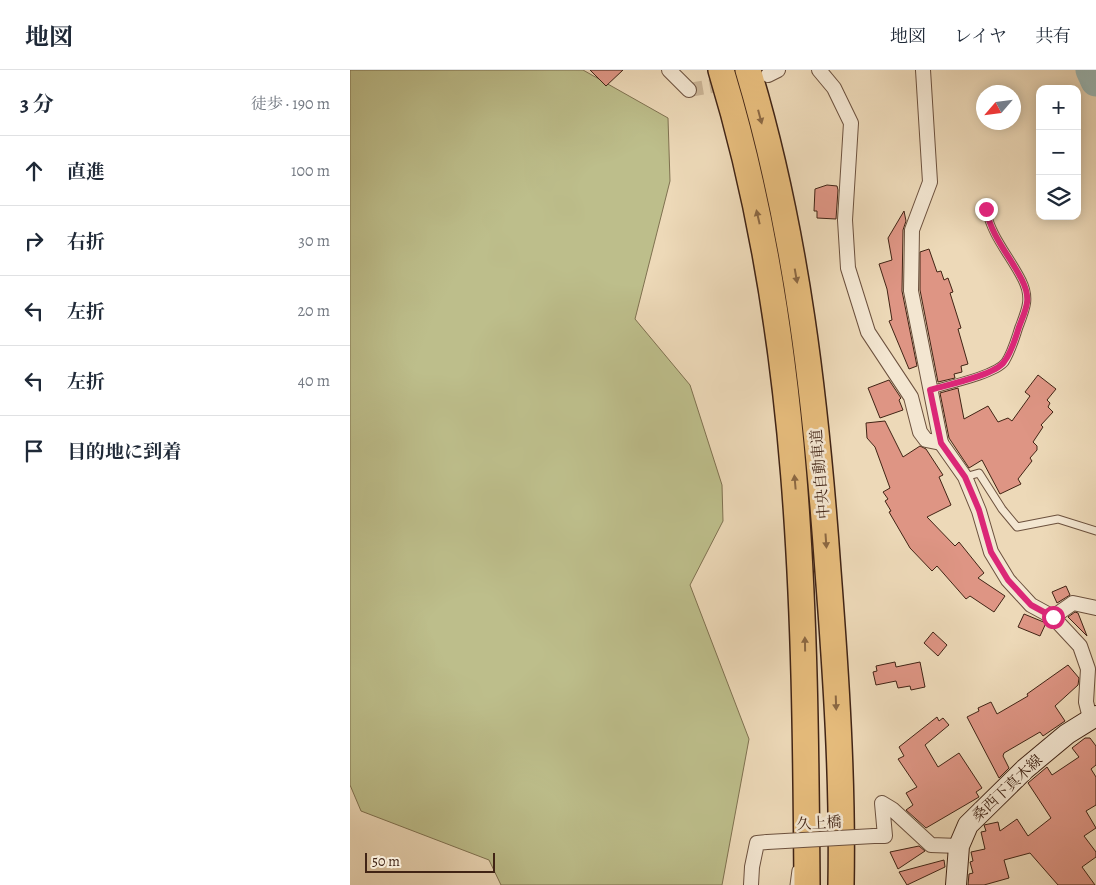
<!DOCTYPE html>
<html lang="ja">
<head>
<meta charset="utf-8">
<style>
	body { margin:0; font-family:Alegreya,"Noto Serif JP",serif; background:#f2f2f3; color:#1f2937 }
	.controls { position:absolute; right:15px; top:15px; display:grid; overflow:hidden; border-radius:10px; box-shadow:0 2px 12px #0003 }
	.controls button { width:45px; height:45px; display:grid; place-items:center; padding:0; border:0; border-bottom:1px solid #e0e1e3; background:#fff; color:#1f2937; font:25px sans-serif }
	.compass { position:absolute; left:626px; top:15px; width:45px; height:45px; border-radius:50%; background:#fff; box-shadow:0 2px 12px #0003; rotate:242deg }
	.scale { position:absolute; left:15px; bottom:12px; width:130px; box-sizing:border-box; padding-left:5px; border:2px solid #412415; border-top:0; font-size:14px; line-height:18px; white-space:nowrap; color:#412415; -webkit-text-stroke:4px #f3e6d1; paint-order:stroke }
	.stop { position:absolute; width:15px; height:15px; margin:-11px; border:4px solid #db2777; border-radius:50%; background:#fff }
	.stop.end { background:#db2777; border-color:#fff; box-shadow:0 1px 5px #0008 }
	.list { margin:0; padding:0; list-style:none }
	h2 { display:flex; justify-content:space-between; align-items:center; height:65px; margin:0; padding:0 20px; font-size:21px }
	h2 small { font-size:16px; font-weight:400; color:#747a83 }
	.list li { display:grid; grid-template-columns:32px 1fr auto; gap:15px; align-items:center; box-sizing:border-box; height:70px; padding:0 20px; border-top:1px solid #e0e1e3 }
	.list b { display:block; font-size:19px; white-space:nowrap }
	.list em { font-size:16px; font-style:normal; color:#747a83 }
	.icon { flex:none; width:28px; height:28px; fill:none; stroke:currentColor; stroke-width:2; stroke-linecap:round; stroke-linejoin:round }
	.map { position:relative; flex:none; width:746px; height:815px; overflow:hidden }
	header { display:flex; align-items:center; gap:30px; box-sizing:border-box; height:70px; padding:0 25px; background:#fff; border-bottom:1px solid #e0e1e3 }
	header strong { font-size:24px }
	nav { display:flex; gap:28px; margin-inline-start:auto; font-size:18px }
	main { display:flex }
	aside { flex:1; background:#fff }
	.map>svg:first-child { display:block }
</style>
</head>
<body>
<header>
<strong>地図</strong>
<nav><a>地図</a><a>レイヤ</a><a>共有</a></nav>
</header>
<main>
<aside>
<h2>3 分<small>徒歩 · 190 m</small></h2>
<ul class="list">
<li><svg class="icon" aria-label="ahead" viewBox="0 0 24 24"><path d="M12 20V5M6 11l6-6 6 6"/></svg><div><b>直進</b></div><em>100 m</em></li>
<li><svg class="icon" aria-label="right" viewBox="0 0 24 24"><path d="M7 20v-9h11M14 6l5 5-5 5"/></svg><div><b>右折</b></div><em>30 m</em></li>
<li><svg class="icon" aria-label="left" viewBox="0 0 24 24"><path d="M17 20v-9H6M10 6l-5 5 5 5"/></svg><div><b>左折</b></div><em>20 m</em></li>
<li><svg class="icon" aria-label="left" viewBox="0 0 24 24"><path d="M17 20v-9H6M10 6l-5 5 5 5"/></svg><div><b>左折</b></div><em>40 m</em></li>
<li><svg class="icon" aria-label="arrive" viewBox="0 0 24 24"><path d="M6 21V4h12l-3 4 3 4H6"/></svg><div><b>目的地に到着</b></div></li>
</ul>
</aside>
<div class="map">
<svg width="746" height="815" viewBox="0 0 746 815">
	<rect width="100%" height="100%" fill="#edd9b8"/>
	<filter id="stains"><feTurbulence type="fractalNoise" baseFrequency=".004" numOctaves="4"/><feColorMatrix values="0 0 0 0 .2 0 0 0 0 .09 0 0 0 0 .02 0 0 0 .5 -.17"/></filter>
	<radialGradient id="worn" r=".72"><stop offset=".6" stop-color="#630" stop-opacity="0"/><stop offset="1" stop-color="#630" stop-opacity=".3"/></radialGradient>
	<!-- green -->
	<polygon fill="#bdbe8b" stroke="#7f7150" points="0,0 233,0 318,48 320,111 285,249 340,315 372,415 373,451 340,515 399,669 372,815 151,815 139,790 11,741 0,715"/>
	<g fill="none" stroke-linecap="round" stroke-linejoin="round">
		<!-- river -->
		<polyline stroke="#9bb9b7" stroke-width="31" points="741,0 746,11"/>
	</g>
	<!-- building -->
	<g fill="#de9584" stroke="#412415">
		<polygon points="240,0 273,0 256,16"/>
		<polygon points="477,115 487,116 488,120 486,149 467,148 467,141 464,141 465,119"/>
		<polygon points="554,141 556,151 553,160 552,221 567,296 559,299 539,251 542,250 537,219 529,194 542,190 538,168"/>
		<polygon points="579,179 587,202 591,201 594,210 598,208 603,222 600,223 611,258 608,259 618,294 611,296 612,302 604,304 605,308 588,312 570,220 570,182"/>
		<polygon points="688,305 706,319 697,330 700,333 698,337 703,342 691,355 693,357 683,372 687,376 687,380 680,388 682,391 668,409 671,414 650,424 632,390 619,398 599,368 590,323 608,318 614,349 638,336 648,352 658,348 662,351 680,326 675,322"/>
		<polygon points="539,310 551,328 549,330 553,340 530,348 518,318"/>
		<polygon points="535,351 553,387 570,376 576,379 593,405 589,407 601,435 577,447 605,476 609,472 634,503 628,508 655,526 644,542 620,526 616,529 587,496 582,501 560,478 539,442 541,441 535,431 538,429 533,422 540,418 525,377 517,368 516,353"/>
		<polygon points="716,516 720,525 707,533 702,522"/>
		<polygon points="725,542 728,543 737,566 718,547"/>
		<polygon points="674,544 696,553 690,566 668,557"/>
		<polygon points="583,562 597,575 588,586 574,573"/>
		<polygon points="545,592 546,597 570,592 575,617 561,620 560,616 548,618 546,611 526,615 523,602 527,601 526,596"/>
		<polygon points="718,595 729,608 728,615 705,636 715,651 693,666 690,662 654,683 653,686 659,698 649,708 617,647 629,641 628,638 641,632 647,644 678,626 677,624"/>
		<polygon points="587,647 589,651 593,648 599,655 575,675 588,697 609,683 632,718 626,722 629,727 576,758 556,740 563,735 556,723 567,717 548,689 554,686 549,677"/>
		<polygon points="735,668 740,668 746,676 746,695 741,699 746,707 746,735 736,741 746,758 734,766 746,782 746,787 732,797 745,815 708,815 680,783 654,790 659,808 634,815 618,815 619,804 623,803 620,792 623,791 621,782 635,779 631,762 636,761 634,755 648,752 650,761 667,749 678,766 701,748 678,713 697,697 702,705 729,687 722,678"/>
		<polygon points="569,776 575,781 548,799 540,782"/>
		<polygon points="594,790 595,797 557,815 549,802"/>
	</g>
	<g fill="none" stroke-linecap="round" stroke-linejoin="round">
		<!-- minor-tunnel -->
		<polyline stroke="#cbb597" stroke-width="14" stroke-dasharray="14 7" stroke-linecap="butt" points="339,20 380,13"/>
		<!-- service casing -->
		<g stroke="#6c513e" stroke-width="9">
			<g id="service">
				<path d="M580,320C597,315 645,305 655,292C662,281 665,269 669,257C676,239 681,228 672,210C660,186 641,166 636,139"/>
				<polyline points="615,407 629,403 652,439 667,457 708,449 746,461"/>
				<polyline points="444,815 446,800"/>
			</g>
		</g>
		<!-- minor casing -->
		<g stroke="#6c513e" stroke-width="16">
			<g id="minor">
				<polyline points="319,0 339,20"/>
				<polyline points="469,0 484,18 501,53 495,150 498,198 518,262 561,327 570,362 576,370 591,373"/>
				<polyline points="573,0 580,112 562,160 561,221 591,373 615,407 629,441 641,482 658,510 681,535 703,547 730,576 738,599 736,632 740,648"/>
				<polyline points="418,5 428,0"/>
				<polyline points="703,547 723,533 746,538"/>
				<polyline points="524,766 535,766 532,733 542,739 581,775 609,776"/>
				<polyline points="401,815 402,797 407,773 417,772"/>
			</g>
		</g>
		<!-- secondary casing -->
		<g stroke="#412415" stroke-width="22">
			<polyline id="secondary" points="606,815 609,776 618,755 675,699 717,664 746,646"/>
		</g>
		<!-- motorway casing -->
		<g stroke="#412415" stroke-width="28">
			<g id="motorway">
				<path d="M371,0C452,266 455,540 457,815"/>
				<path d="M398,0C447,163 466,332 478,501C486,605 493,711 491,815"/>
			</g>
		</g>
		<!-- service -->
		<use href="#service" stroke="#f3e6d1" stroke-width="7"/>
		<!-- minor -->
		<use href="#minor" stroke="#f3e6d1" stroke-width="14"/>
		<!-- secondary -->
		<use href="#secondary" stroke="#f3e6d1" stroke-width="20"/>
		<!-- motorway -->
		<use href="#motorway" stroke="#e6bc7c" stroke-width="25"/>
		<!-- minor-bridge casing -->
		<g stroke="#6c513e" stroke-width="16" stroke-linecap="butt">
			<polyline id="minor-bridge" points="417,772 524,766"/>
		</g>
		<!-- minor-bridge -->
		<use href="#minor-bridge" stroke="#f3e6d1" stroke-width="14"/>
	</g>
	<!-- one-way arrows -->
	<defs><path id="oneway-solid" d="M-6-.8H1V-3.2L6.5 0L1 3.2V.8H-6Z" transform="scale(1.25)"/></defs>
	<g fill="#8b6843">
		<use href="#oneway-solid" transform="translate(410 47) rotate(75)"/>
		<use href="#oneway-solid" transform="translate(408 147) rotate(-103)"/>
		<use href="#oneway-solid" transform="translate(446 206) rotate(80)"/>
		<use href="#oneway-solid" transform="translate(445 412) rotate(-95)"/>
		<use href="#oneway-solid" transform="translate(476 471) rotate(86)"/>
		<use href="#oneway-solid" transform="translate(455 574) rotate(-91)"/>
		<use href="#oneway-solid" transform="translate(486 633) rotate(88)"/>
	</g>
	<g fill="none" stroke-linecap="round" stroke-linejoin="round">
		<!-- route -->
		<path stroke="#db2777" stroke-width="6" d="M636,139C641,166 660,186 672,210C682,230 676,238 669,257C665,269 662,282 654,292C645,305 597,315 580,320L591,373L615,407L629,440L641,482L658,510L681,535L703,547"/>
	</g>
	<g text-anchor="middle" dominant-baseline="central" stroke-width="5" stroke-linejoin="round" paint-order="stroke">
		<!-- street labels -->
		<g font-size="15" fill="#412415" stroke="#f3e6d1">
			<text transform="translate(470 404) rotate(-95)">中央自動車道</text>
			<text transform="translate(657 718) rotate(-43)">桑西下真木線</text>
			<text transform="translate(469 753) rotate(-3)">久上橋</text>
		</g>
	</g>
	<rect width="100%" height="100%" filter="url(#stains)"/>
	<rect width="100%" height="100%" fill="url(#worn)"/>
</svg>
<div class="controls">
<button>+</button>
<button>−</button>
<button><svg class="icon" aria-label="layers" viewBox="0 0 24 24"><path d="M12 4l9 5-9 5-9-5zM3 14l9 5 9-5"/></svg></button>
</div>
<svg class="compass" viewBox="-18 -18 36 36"><path d="M0-13l5 13h-10z" fill="#e53935"/><path d="M0 13l5-13h-10z" fill="#747a83"/></svg>
<div class="scale">50 m</div>
<div class="stop" style="left:703px;top:547px"></div>
<div class="stop end" style="left:636px;top:139px"></div>
</div>
</main>
</body>
</html>
